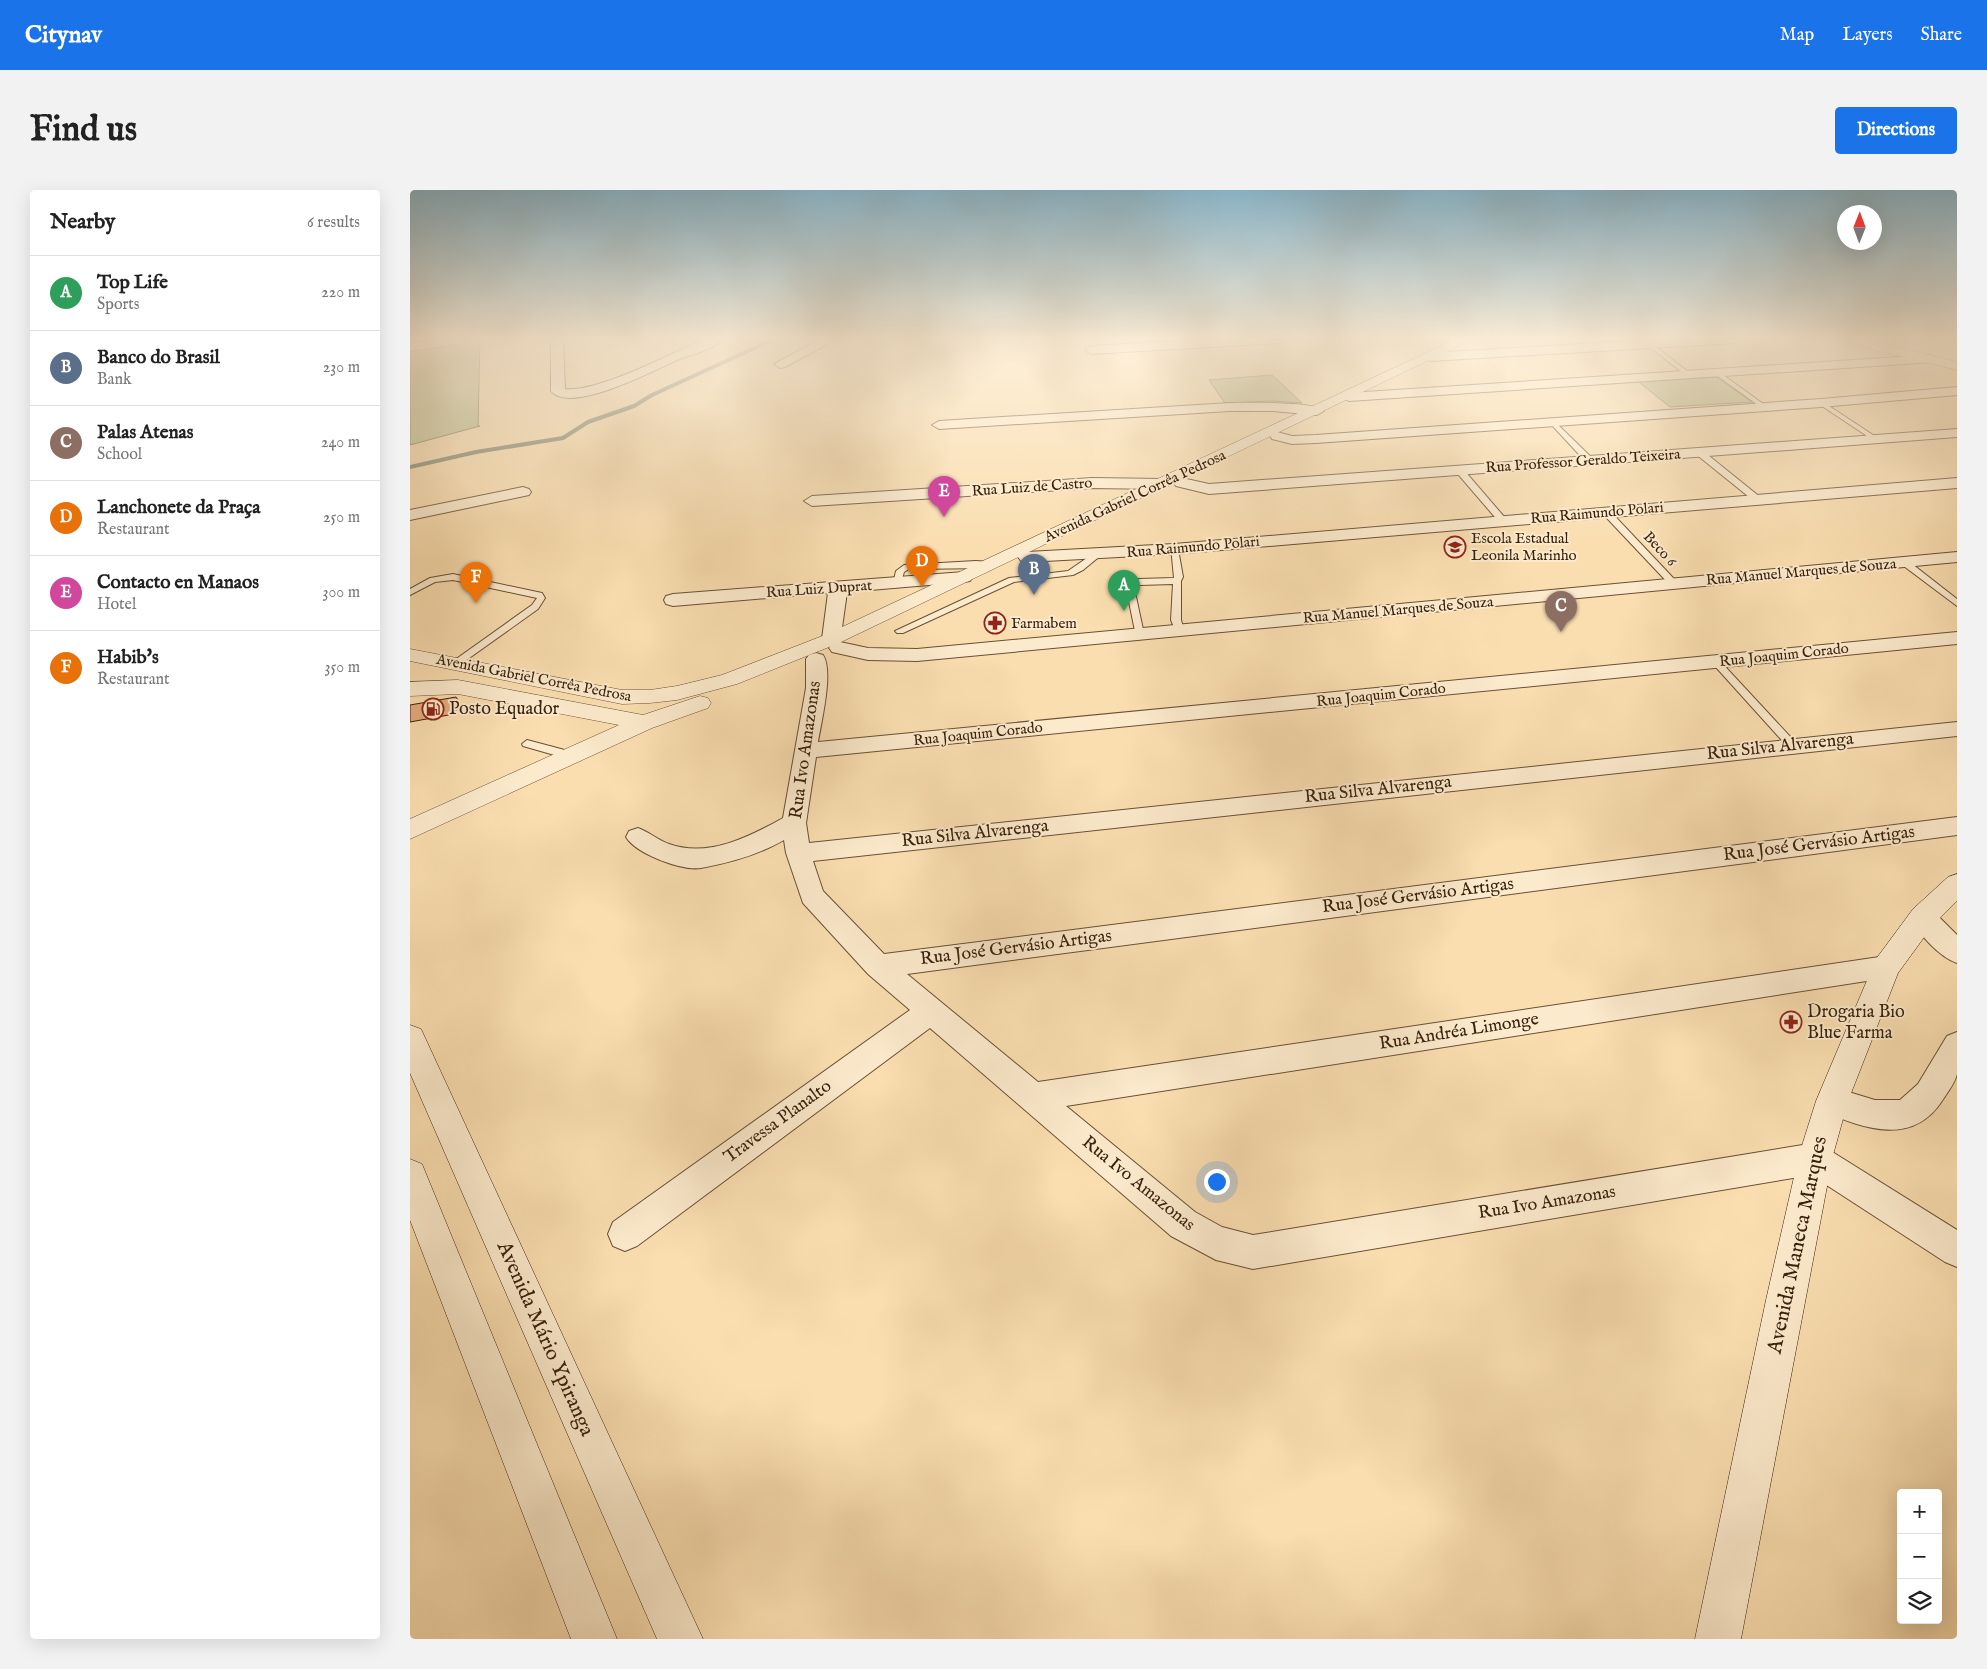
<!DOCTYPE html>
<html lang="en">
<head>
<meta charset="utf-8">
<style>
	body { margin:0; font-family:"IM FELL English",serif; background:#f2f2f2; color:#222 }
	.controls { position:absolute; right:15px; bottom:15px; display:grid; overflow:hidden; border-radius:5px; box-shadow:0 5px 20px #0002 }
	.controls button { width:45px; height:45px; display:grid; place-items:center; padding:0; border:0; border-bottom:1px solid #e0e0e0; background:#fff; color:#222; font:25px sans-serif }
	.compass { position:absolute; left:1427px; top:15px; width:45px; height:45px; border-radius:50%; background:#fff; box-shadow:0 5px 20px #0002; rotate:1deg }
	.you { position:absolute; left:806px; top:991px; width:18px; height:18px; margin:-12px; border:4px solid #fff; border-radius:50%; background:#1a73e8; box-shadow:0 0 0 8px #1a73e833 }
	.badge { display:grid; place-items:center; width:32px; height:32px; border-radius:50%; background:#1a73e8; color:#fff; font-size:16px; font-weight:700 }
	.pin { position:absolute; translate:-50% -41px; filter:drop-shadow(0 1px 2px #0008) }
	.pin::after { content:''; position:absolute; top:26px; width:18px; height:15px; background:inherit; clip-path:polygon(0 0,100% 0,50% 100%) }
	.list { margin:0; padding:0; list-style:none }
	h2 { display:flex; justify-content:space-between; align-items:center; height:65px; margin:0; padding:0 20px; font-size:21px }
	h2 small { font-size:16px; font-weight:400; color:#767676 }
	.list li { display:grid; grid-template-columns:32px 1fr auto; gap:15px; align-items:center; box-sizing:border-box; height:75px; padding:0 20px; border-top:1px solid #e0e0e0 }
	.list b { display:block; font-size:19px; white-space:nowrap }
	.list p { margin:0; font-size:16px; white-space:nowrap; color:#767676 }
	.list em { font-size:16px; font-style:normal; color:#767676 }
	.icon { flex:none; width:28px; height:28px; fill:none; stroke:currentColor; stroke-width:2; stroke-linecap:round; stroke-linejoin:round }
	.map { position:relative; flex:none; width:1547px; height:1449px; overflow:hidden; border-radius:5px }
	header { display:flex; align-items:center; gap:30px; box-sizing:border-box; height:70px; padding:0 25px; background:#1a73e8; color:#fff }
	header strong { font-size:24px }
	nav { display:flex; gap:28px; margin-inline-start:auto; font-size:18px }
	.intro { display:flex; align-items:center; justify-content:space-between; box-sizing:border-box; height:120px; padding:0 30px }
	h1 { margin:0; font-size:35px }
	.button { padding:12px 22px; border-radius:5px; background:#1a73e8; color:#fff; font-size:18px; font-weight:700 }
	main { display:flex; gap:30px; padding:0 30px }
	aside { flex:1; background:#fff; border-radius:5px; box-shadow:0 5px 20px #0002 }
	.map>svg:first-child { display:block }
</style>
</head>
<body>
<header>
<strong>Citynav</strong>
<nav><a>Map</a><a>Layers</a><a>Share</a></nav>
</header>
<div class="intro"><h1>Find us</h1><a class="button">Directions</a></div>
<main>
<aside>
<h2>Nearby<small>6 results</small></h2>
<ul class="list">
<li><span class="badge" style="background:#2e9e5b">A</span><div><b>Top Life</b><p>Sports</p></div><em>220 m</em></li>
<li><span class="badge" style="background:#5c6f8a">B</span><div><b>Banco do Brasil</b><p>Bank</p></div><em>230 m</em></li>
<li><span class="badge" style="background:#8d6e63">C</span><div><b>Palas Atenas</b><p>School</p></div><em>240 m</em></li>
<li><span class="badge" style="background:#e8710a">D</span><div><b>Lanchonete da Praça</b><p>Restaurant</p></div><em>250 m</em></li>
<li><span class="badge" style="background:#d1479c">E</span><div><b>Contacto en Manaos</b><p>Hotel</p></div><em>300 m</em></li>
<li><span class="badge" style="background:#e8710a">F</span><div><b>Habib's</b><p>Restaurant</p></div><em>350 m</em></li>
</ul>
</aside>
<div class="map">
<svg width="1547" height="1449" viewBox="0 0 1547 1449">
	<rect width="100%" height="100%" fill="#fadeb0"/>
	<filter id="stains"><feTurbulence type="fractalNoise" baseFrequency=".004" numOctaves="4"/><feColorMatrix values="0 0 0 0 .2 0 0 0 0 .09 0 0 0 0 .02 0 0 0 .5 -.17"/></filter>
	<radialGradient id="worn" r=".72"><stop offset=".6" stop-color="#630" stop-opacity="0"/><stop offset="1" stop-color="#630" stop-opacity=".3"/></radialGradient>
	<!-- green -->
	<g fill="#b7c290" stroke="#78724e">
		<polygon points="70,149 68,236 70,236 0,255 0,159"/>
		<polygon points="1302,184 1342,212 1260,217 1225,189"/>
		<polygon points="862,185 892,213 862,211 815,213 799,190"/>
	</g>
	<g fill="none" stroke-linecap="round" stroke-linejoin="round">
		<!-- stream -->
		<polyline stroke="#767f69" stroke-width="4" points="0,277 66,262 153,248 178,232 224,216 242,205 364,149"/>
	</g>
	<!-- building -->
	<polygon fill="#e6ac7e" stroke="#39210d" points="46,507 50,513 44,524 0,532 0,515"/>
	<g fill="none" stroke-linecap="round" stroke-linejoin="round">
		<!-- service casing -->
		<g stroke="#695036" stroke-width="2">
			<g id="service">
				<polygon points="1238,154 1242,154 1281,184 1281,186 1277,186 1238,156"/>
				<polygon points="1305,182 1309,182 1356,216 1356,218 1352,218 1305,184"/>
				<polygon points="1409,212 1413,212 1469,249 1463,250 1409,214"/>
				<polygon points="1139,230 1143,230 1182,268 1182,272 1176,272 1139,232"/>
				<polygon points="1287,261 1293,261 1350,307 1350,311 1344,311 1287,265"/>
				<polygon points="1047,279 1053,279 1096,329 1096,333 1090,333 1047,283"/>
				<polygon points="1193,320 1199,320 1267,392 1267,396 1261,396 1193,324"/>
				<polygon points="761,357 768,359 773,387 771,391 771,430 774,440 772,442 766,442 761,430 763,394 730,395 727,396 725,402 734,444 732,446 726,446 717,402 719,395 728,389 764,388"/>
				<polygon points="687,361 691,364 690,366 673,380 663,385 604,392 493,443 487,443 485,441 599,388 658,381"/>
				<polygon points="1491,370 1497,370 1547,409 1547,416 1491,374"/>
				<polygon points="566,371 581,372 585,375 581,378 499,379 494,382 490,396 483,394 486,381 494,375"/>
				<polygon points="43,384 132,403 135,408 128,419 48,476 42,476 42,472 122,415 127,408 43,390 25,392 0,405 0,399 20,388"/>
				<polygon points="1306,469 1309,470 1386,553 1386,557 1378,557 1303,474 1303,470"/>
				<polygon points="117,550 166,563 167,566 162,570 113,556 112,554"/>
			</g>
		</g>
		<!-- minor casing -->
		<g stroke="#695036" stroke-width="2">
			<g id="minor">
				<polygon points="27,149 60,149 54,153 0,161 0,153"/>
				<path d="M141,149H153L155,199C187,203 262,163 295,149H312C303,160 280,165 267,170C245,180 160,225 141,201Z"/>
				<polygon points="411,149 427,149 375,177 370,178 364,174"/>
				<polygon points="802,149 877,149 871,153 681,164 675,160 681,156"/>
				<polygon points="1257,149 1331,149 1325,153 1020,171 1014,167 1020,163"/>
				<polygon points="1519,165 1524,166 1525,169 1524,172 939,211 932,207 939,203"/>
				<polygon points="1547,197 1547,205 1411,217 906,253 882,254 862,249 860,246 867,242 882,246 906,245 1411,209"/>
				<path d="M820,213C835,213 907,211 914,221L907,225L863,221H820L529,239L522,235L529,231Z"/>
				<polygon points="1547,239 1547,247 799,304 766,296 764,293 772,288 799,294"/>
				<polygon points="682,288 753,289 761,294 753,299 682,298 402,316 394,311 402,306"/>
				<polygon points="1547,288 1547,298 764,364 617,372 611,371 608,367 611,363 617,362 764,354"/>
				<polygon points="113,297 119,299 121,302 119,305 0,330 0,320"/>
				<polygon points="1547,362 1547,372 507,471 458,470 422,462 419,458 421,455 415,453 412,449 418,403 263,416 256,414 254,410 256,406 263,404 554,382 560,383 563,387 560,391 554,392 437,402 430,452 458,458 507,459"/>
				<path d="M1547,442V454L406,567L396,633L399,653L1547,532V546L403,671L413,701L474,764L1547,627V645L497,784L628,892L1476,766L1486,769L1490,777L1486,785L1476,788L656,916L785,1022L812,1037L843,1045L1405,953L1416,958L1547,1040V1077L1535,1072L1401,985L843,1079L806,1070L761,1046L520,838L227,1056L215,1061L203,1056L198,1044L203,1032L500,820L458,784L393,713L376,663L374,650C350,664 319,673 291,678C272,681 226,664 216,647L219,641L228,638C239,642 248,650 259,654C298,668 339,647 373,628L396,498V469L399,465L406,463L413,465C424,481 411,533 408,552Z"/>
				<path d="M1513,717L1522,720L1547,745V773C1529,767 1508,743 1500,727L1504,720Z"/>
				<path d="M1547,842C1547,855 1547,871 1547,884C1545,893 1537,903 1532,911C1501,958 1452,937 1411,921L1407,911L1411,901L1422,897L1465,910H1490L1508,894L1537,846Z"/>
			</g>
		</g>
		<!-- tertiary casing -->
		<g stroke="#695036" stroke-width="1">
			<g id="tertiary">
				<polygon points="1046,149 1063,149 429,453 327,494 267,510 240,513 212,514 0,471 0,459 212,500 240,500 267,496 312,485 415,445"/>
				<polygon points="1431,149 1454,149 1547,172 1547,180 1432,152"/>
				<polygon points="48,490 233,525 290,506 298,508 301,513 298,518 242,538 0,649 0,629 209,535 48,504 0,506 0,492"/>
			</g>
		</g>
		<!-- secondary casing -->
		<g stroke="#39210d" stroke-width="1">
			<g id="secondary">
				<polygon points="1547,684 1547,711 1523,735 1488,783 1438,911 1423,965 1331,1449 1285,1449 1356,1110 1389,965 1406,911 1466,769 1503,719 1538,687"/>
				<polygon points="0,835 11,839 293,1449 247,1449 0,883"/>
				<polygon points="0,969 12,974 207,1449 161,1449 0,1030"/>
			</g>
		</g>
		<!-- service -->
		<use href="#service" fill="#fceacc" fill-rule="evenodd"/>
		<!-- minor -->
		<use href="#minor" fill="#fceacc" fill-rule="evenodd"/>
		<!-- tertiary -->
		<use href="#tertiary" fill="#fceacc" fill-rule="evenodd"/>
		<!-- secondary -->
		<use href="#secondary" fill="#fceacc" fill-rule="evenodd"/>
	</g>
	<!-- sky -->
	<linearGradient id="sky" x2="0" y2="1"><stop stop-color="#8bb8ce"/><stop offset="0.42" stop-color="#fdf0db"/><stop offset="1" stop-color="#fdf0db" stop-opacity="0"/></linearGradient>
	<rect width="1547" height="352" fill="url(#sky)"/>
	<!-- icons -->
	<defs>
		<g id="school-ring" transform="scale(1.125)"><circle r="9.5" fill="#fceacc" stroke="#8f2418" stroke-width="1.5"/><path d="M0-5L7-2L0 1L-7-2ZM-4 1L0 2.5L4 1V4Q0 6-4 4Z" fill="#8f2418"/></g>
		<g id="pharmacy-ring" transform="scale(1.125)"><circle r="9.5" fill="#fceacc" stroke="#8f2418" stroke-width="1.5"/><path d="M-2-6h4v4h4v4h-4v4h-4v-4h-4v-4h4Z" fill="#8f2418"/></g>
		<g id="fuel-ring" transform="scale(1.125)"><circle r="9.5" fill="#fceacc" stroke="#8f2418" stroke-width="1.5"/><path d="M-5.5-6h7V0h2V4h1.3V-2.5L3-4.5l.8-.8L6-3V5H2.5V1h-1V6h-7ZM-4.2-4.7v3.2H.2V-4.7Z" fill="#8f2418"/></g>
	</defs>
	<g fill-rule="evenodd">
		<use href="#school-ring" x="1045" y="357"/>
		<use href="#pharmacy-ring" x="585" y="433"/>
		<use href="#fuel-ring" x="23" y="519"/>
		<use href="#pharmacy-ring" x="1381" y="832"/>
	</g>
	<g text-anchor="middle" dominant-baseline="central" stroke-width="4" stroke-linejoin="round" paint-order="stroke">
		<!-- far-street labels -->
		<g font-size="15" fill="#39210d" stroke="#fceacc">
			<text transform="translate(1173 271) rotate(-4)">Rua Professor Geraldo Teixeira</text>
			<text transform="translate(622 297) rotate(-4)">Rua Luiz de Castro</text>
			<text transform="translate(725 306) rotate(-25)">Avenida Gabriel Corrêa Pedrosa</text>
			<text transform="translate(1187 323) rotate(-5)">Rua Raimundo Polari</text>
			<text transform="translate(783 357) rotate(-5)">Rua Raimundo Polari</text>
			<text transform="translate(1250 359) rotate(47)">Beco 6</text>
			<text transform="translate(1391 382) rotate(-5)">Rua Manuel Marques de Souza</text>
			<text transform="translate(409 399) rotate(-4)">Rua Luiz Duprat</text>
			<text transform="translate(988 420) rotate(-5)">Rua Manuel Marques de Souza</text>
			<text transform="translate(1374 465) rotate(-6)">Rua Joaquim Corado</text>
			<text transform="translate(124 488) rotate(11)">Avenida Gabriel Corrêa Pedrosa</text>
			<text transform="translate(971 505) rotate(-6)">Rua Joaquim Corado</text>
			<text transform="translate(568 544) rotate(-6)">Rua Joaquim Corado</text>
		</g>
		<!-- far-poi labels -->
		<g font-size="15" fill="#39210d" stroke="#fceacc" text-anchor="start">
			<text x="1061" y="348">Escola Estadual<tspan x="1061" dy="17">Leonila Marinho</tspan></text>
			<text x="601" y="433">Farmabem</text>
		</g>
		<!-- poi labels -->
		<g font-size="18" fill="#39210d" stroke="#fceacc" text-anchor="start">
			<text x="39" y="519">Posto Equador</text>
			<text x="1397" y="822">Drogaria Bio<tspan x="1397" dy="21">Blue Farma</tspan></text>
		</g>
		<!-- street labels -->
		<g font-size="18" fill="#39210d" stroke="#fceacc">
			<text transform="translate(1370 557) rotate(-6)">Rua Silva Alvarenga</text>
			<text transform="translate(396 560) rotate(-82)">Rua Ivo Amazonas</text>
			<text transform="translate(968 600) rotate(-6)">Rua Silva Alvarenga</text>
			<text transform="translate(565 644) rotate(-6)">Rua Silva Alvarenga</text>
			<text transform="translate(1409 654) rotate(-7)">Rua José Gervásio Artigas</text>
			<text transform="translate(1008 706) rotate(-7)">Rua José Gervásio Artigas</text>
			<text transform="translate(606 758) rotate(-7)">Rua José Gervásio Artigas</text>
			<text transform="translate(1049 842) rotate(-9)">Rua Andréa Limonge</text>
			<text transform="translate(368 932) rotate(-36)">Travessa Planalto</text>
			<text transform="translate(728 994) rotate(39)">Rua Ivo Amazonas</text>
			<text transform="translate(1137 1013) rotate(-9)">Rua Ivo Amazonas</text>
		</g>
		<!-- near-street labels -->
		<g font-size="21" fill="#39210d" stroke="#fceacc">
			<text transform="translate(1388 1055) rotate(-78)">Avenida Maneca Marques</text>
			<text transform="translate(135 1149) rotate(66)">Avenida Mário Ypiranga</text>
		</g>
	</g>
	<rect width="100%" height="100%" filter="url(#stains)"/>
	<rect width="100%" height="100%" fill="url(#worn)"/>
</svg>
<div class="controls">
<button>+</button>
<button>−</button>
<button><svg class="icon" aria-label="layers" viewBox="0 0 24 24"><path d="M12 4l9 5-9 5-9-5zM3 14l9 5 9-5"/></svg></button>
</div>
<svg class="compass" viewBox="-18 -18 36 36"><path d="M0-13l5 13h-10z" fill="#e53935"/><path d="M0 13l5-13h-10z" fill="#767676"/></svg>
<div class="you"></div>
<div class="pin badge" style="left:714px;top:421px;background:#2e9e5b">A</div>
<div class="pin badge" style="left:624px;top:405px;background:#5c6f8a">B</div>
<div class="pin badge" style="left:1151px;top:442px;background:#8d6e63">C</div>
<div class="pin badge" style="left:512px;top:397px;background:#e8710a">D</div>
<div class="pin badge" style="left:534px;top:327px;background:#d1479c">E</div>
<div class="pin badge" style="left:66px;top:413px;background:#e8710a">F</div>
</div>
</main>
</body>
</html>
